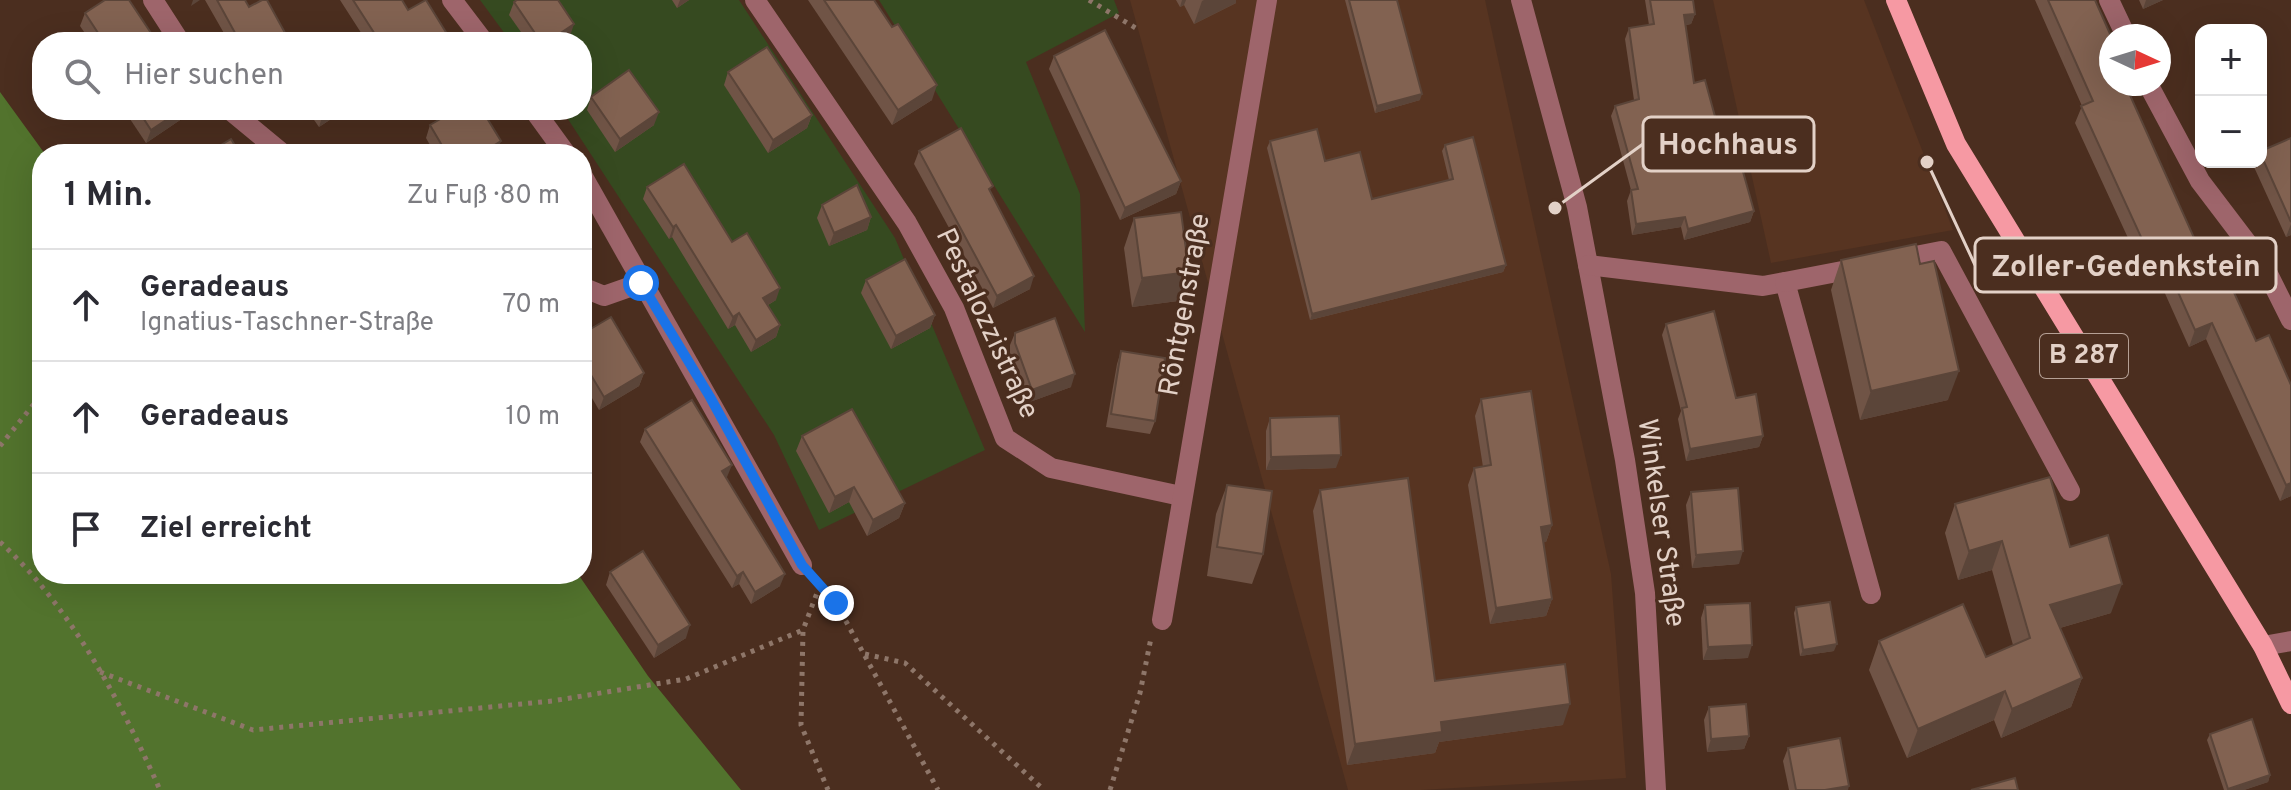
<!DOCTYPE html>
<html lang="de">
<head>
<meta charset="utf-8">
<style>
	body { margin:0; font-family:Overpass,sans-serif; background:#f7f7f7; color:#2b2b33 }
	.controls { position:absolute; right:24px; top:24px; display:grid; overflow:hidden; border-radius:16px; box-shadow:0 8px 32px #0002 }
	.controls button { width:72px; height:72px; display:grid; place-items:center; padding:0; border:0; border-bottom:2px solid #e1e1e2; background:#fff; color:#2b2b33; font:40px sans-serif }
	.compass { position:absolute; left:2099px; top:24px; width:72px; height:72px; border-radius:50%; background:#fff; box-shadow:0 8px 32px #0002; rotate:94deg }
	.stop { position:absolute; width:24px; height:24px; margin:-18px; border:6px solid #1a73e8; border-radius:50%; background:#fff }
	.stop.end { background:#1a73e8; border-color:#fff; box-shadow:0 2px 8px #0008 }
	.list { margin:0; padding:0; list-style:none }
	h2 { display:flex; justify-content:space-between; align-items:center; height:104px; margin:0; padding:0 32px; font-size:34px }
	h2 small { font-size:26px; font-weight:400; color:#7c7c81 }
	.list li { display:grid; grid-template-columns:52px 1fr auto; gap:24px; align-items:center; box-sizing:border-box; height:112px; padding:0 32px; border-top:2px solid #e1e1e2 }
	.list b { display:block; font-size:30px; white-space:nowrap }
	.list p { margin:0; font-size:26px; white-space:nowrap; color:#7c7c81 }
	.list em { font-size:26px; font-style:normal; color:#7c7c81 }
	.icon { flex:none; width:44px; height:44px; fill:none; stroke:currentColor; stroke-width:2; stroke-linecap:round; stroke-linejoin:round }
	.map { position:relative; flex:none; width:2291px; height:790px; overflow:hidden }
	.search { position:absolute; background:#fff; box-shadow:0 8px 32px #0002; left:32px; top:32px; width:560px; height:88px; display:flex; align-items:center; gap:20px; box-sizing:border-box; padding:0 28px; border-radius:32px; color:#7c7c81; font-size:30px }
	.panel { position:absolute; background:#fff; box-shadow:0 8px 32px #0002; left:32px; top:144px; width:560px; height:440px; border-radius:32px }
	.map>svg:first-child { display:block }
</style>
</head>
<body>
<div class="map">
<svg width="2291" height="790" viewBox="0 0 2291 790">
	<rect width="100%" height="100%" fill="#4b2e1f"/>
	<!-- built -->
	<g fill="#573421">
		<polygon points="1130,0 1485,0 1611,574 1626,778 1421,790 1348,790"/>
		<polygon points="1713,0 1864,0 1953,230 1771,263"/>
	</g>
	<!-- green -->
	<g fill="#364a20">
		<polygon points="480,0 739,0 895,238 985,450 819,530 774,435 562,110 582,110 582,42 511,42"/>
		<polygon points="879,0 1114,0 1119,13 1026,62 1080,194 1085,332"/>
	</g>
	<!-- forest -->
	<polygon fill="#52732d" points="0,92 45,154 42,574 578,574 648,676 741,790 0,790"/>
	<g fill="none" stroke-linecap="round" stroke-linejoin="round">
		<!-- path -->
		<g stroke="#8e7669" stroke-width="5" stroke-dasharray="4 6" stroke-linecap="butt">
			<polyline points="1089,0 1139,30"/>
			<polyline points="0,446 42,394"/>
			<path d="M0,542C71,607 121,702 160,790"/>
			<polyline points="816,581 836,603 938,790"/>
			<polyline points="820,585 803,630 801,725 828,790"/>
			<polyline points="865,654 905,663 1044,790"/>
			<polyline points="100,672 253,730 552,701 686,679 803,630"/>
			<polyline points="1110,790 1140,693 1151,638"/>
		</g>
		<!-- minor -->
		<g stroke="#9e656b" stroke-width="20">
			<polyline points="153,0 180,42"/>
			<polyline points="452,0 484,42"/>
			<polyline points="755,0 907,223 954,308 1005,438 1051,468 1181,496"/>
			<polyline points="1521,0 1577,207 1625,460 1645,593 1656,790"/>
			<polyline points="2109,0 2126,36"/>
			<polyline points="2148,84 2200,181 2263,264 2291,320"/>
			<polyline points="230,110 283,154"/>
			<polyline points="534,110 566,154"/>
			<polyline points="582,175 802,565"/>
			<polyline points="1895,260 1941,251 2070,491"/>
			<polyline points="1588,265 1763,286 1785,282 1871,594"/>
			<polyline points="1785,282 1863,267"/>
			<polyline points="582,287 604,296 641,283"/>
			<polyline points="1162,620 1267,0"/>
			<polyline points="2263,646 2291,641"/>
		</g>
		<!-- major -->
		<polyline stroke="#f699a3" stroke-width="20" points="1896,0 1956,144 2263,646 2291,704"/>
	</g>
	<!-- wall -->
	<g fill="#705446">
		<polygon points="205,0 245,0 249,7 290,42 229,42"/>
		<polygon points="340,0 402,0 408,10 452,42 367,42"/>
		<polygon points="672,0 689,0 677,8"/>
		<polygon points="808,0 874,0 932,100 892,125"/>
		<polygon points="1176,0 1236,0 1236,3 1194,24 1184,5 1180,7"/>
		<polygon points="1345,0 1397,0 1420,100 1375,113"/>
		<polygon points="1645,0 1693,0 1695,14 1691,24 1686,25 1694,83 1728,164 1754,211 1750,222 1684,240 1681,227 1632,235 1627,201 1631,190 1611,116 1615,106 1634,100 1625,39 1629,28 1649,25"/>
		<polygon points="2035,0 2095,0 2111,84 2291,496 2280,501 2206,339 2189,347 2150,260 2140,264 2075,123 2082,106"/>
		<polygon points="2139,0 2163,0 2143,9"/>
		<polygon points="514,2 570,36 561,42 528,42 509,15"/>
		<polygon points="85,13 157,42 91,42 80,26"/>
		<polygon points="1054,56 1181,181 1176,194 1120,220 1049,69"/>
		<polygon points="728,72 812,115 807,128 768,153 724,85"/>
		<polygon points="591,97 654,125 615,152 587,110"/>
		<polygon points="124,110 195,110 146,143"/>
		<polygon points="307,110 345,110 319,127"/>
		<polygon points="430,125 496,154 435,154 426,138"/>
		<polygon points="2291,138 2291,235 2286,237 2254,167 2256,162 2261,162 2261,151"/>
		<polygon points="1270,141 1325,161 1372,199 1449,180 1442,151 1445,145 1506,265 1503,272 1310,320 1267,148"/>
		<polygon points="919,151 991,192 1030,289 993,308 914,164"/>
		<polygon points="647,187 732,242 776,300 768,305 780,325 776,337 751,352 735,325 728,329 672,237 669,239 643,199"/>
		<polygon points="822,205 871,217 867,230 829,246 817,218"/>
		<polygon points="1134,218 1178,301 1132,307 1124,248"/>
		<polygon points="1841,260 1948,400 1860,420 1831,290"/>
		<polygon points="866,280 935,315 930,328 891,349 861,293"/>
		<polygon points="1666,324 1736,398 1763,436 1759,447 1686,461 1678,419 1681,411 1662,335"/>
		<polygon points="1015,333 1071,387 1027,403 1010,355 1010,345"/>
		<polygon points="582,334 644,373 639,386 599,410 582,381"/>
		<polygon points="1121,351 1155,421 1150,434 1106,427 1117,364"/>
		<polygon points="1481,399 1552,525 1546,542 1543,542 1552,599 1546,616 1490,624 1468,485 1474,468 1483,467 1475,416"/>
		<polygon points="1270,418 1336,468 1266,470 1266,431"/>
		<polygon points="645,429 727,477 726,478 780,586 751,604 739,584 732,588 640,442"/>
		<polygon points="802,436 905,503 899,518 867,536 849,502 829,513 796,451"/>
		<polygon points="1227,485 1263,554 1252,584 1207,576 1216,514"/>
		<polygon points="1320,490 1435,681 1563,725 1439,742 1435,753 1347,765 1313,511"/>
		<polygon points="1691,492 1739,564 1692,568 1686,505"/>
		<polygon points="1955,504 2070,547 2111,613 2060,628 2082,678 2071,707 2001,738 1994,720 1907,758 1869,670 1879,641 1986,657 2013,645 1992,570 1958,580 1945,533"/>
		<polygon points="610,572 686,638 654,658 606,585"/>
		<polygon points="1705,605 1748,658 1703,660 1701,618"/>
		<polygon points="1796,607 1834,651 1800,656 1794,613"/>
		<polygon points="1709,707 1749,736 1744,749 1707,752 1704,720"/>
		<polygon points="2210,734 2270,775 2268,782 2244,790 2224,790 2207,740"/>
		<polygon points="1788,748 1848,790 1789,790 1783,761"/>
	</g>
	<!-- shaded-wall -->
	<g fill="#5b4539">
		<polygon points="193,0 200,0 191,6"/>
		<polygon points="680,0 689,0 677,8"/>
		<polygon points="1182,0 1186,0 1184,5 1180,7"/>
		<polygon points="1204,0 1236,0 1236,3 1194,24 1202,1"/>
		<polygon points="2146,0 2163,0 2143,9"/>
		<polygon points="1695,14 1691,24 1680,26 1684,15"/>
		<polygon points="574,24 570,36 561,42 547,42"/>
		<polygon points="937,85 932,100 892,125 898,110"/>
		<polygon points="1422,94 1420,100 1375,113 1377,106"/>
		<polygon points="181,110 195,110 146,143 151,130"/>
		<polygon points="330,110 345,110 319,127 323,114"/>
		<polygon points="659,112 654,125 615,152 620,139"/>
		<polygon points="812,115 807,128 768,153 773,140"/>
		<polygon points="501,141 496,154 480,154"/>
		<polygon points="1181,181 1176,194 1120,220 1125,208"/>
		<polygon points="1754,211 1750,222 1684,240 1688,229"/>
		<polygon points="871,217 867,230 829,246 834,233"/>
		<polygon points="1685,217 1681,227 1632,235 1636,224"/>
		<polygon points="2291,224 2291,235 2286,237"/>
		<polygon points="676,225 672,237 669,239 673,227"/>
		<polygon points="2156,243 2150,260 2140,264 2146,248"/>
		<polygon points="1506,265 1503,272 1310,320 1312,314"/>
		<polygon points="1189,272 1178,301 1132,307 1142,278"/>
		<polygon points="1034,276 1030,289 993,308 997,296"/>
		<polygon points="780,288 776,300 759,310 763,298"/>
		<polygon points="739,313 735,325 728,329 733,317"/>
		<polygon points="935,315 930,328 891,349 896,336"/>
		<polygon points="2212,323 2206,339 2189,347 2195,330"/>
		<polygon points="780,325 776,337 751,352 756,340"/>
		<polygon points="1959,371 1948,400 1860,420 1871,391"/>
		<polygon points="644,373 639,386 599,410 604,397"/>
		<polygon points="1075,374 1071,387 1027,403 1032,390"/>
		<polygon points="1763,436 1759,447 1686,461 1690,449"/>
		<polygon points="1341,455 1336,468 1266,470 1271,457"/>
		<polygon points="732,465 727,477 717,483 722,471"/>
		<polygon points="2291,483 2291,496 2280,501 2286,485"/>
		<polygon points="854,487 849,502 829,513 835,497"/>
		<polygon points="905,503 899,518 867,536 873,520"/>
		<polygon points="1552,525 1546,542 1535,544 1541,527"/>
		<polygon points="2002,541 1992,570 1958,580 1969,551"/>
		<polygon points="1743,551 1739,564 1692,568 1696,555"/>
		<polygon points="743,572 739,584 732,588 737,576"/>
		<polygon points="785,574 780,586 751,604 755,592"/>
		<polygon points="2122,584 2111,613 2039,634 2050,605"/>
		<polygon points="1552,599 1546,616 1490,624 1496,608"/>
		<polygon points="690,625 686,638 654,658 658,645"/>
		<polygon points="1837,644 1834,651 1800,656 1803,650"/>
		<polygon points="1752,645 1748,658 1703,660 1708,647"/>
		<polygon points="2082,678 2071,707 2001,738 2012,709"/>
		<polygon points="2005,691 1994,720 1907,758 1918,729"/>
		<polygon points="1570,704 1563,725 1439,742 1435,753 1347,765 1355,744 1441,722"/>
		<polygon points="1749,736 1744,749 1707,752 1711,739"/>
		<polygon points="2270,775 2268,782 2244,790 2228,790"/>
		<polygon points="1849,786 1848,790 1825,790"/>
	</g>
	<!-- building -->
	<g fill="#826251" stroke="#5b4539" stroke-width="2">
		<polygon points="105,0 129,0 157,42 104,42 85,13"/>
		<polygon points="217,0 245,0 249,7 262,0 267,0 290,42 240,42"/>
		<polygon points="353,0 402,0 408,10 426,0 452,42 380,42"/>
		<polygon points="517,0 558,0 574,24 547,42 541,42 514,2"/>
		<polygon points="824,0 874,0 892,27 898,24 937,85 898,110"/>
		<polygon points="1349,0 1397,0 1422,94 1377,106"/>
		<polygon points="1650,0 1693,0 1695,14 1684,15 1694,83 1705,80 1728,164 1740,161 1754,211 1688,229 1685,217 1636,224 1631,190 1638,189 1615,106 1639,99 1629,28 1654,24"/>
		<polygon points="2048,0 2095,0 2111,36 2110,52 2111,84 2125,84 2204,260 2217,255 2256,341 2269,335 2291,385 2291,483 2286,485 2212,323 2195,330 2156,243 2146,248 2081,106 2093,101"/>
		<polygon points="1105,30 1181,181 1125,208 1054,56"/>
		<polygon points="767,47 812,115 773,140 728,72"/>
		<polygon points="629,70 659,112 620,139 591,97"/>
		<polygon points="138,110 181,110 151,130"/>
		<polygon points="320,110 330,110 323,114"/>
		<polygon points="456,110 482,110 501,141 480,154 447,154 430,125"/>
		<polygon points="961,128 993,186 989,189 1034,276 997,296 919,151"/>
		<polygon points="1317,129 1325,161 1360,152 1372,199 1453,179 1445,145 1473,137 1506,265 1312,314 1270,141"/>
		<polygon points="2291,138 2291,222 2261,155 2261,151"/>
		<polygon points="231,139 240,154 206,154"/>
		<polygon points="684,164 732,242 747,233 780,288 763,298 780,325 756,340 739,313 733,317 676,225 673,227 647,187"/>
		<polygon points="857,185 871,217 834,233 822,205"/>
		<polygon points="1181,212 1189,272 1142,278 1134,218"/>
		<polygon points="1916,244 1920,264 1934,261 1959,371 1871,391 1841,260"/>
		<polygon points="905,259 935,315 896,336 866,280"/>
		<polygon points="1714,311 1736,398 1756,394 1763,436 1690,449 1682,408 1687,407 1666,324"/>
		<polygon points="611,317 644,373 604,397 582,360 582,334"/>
		<polygon points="1055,318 1075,374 1032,390 1015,343 1015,333"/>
		<polygon points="1121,351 1165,358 1155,421 1111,414"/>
		<polygon points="1531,391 1552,525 1541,527 1552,599 1496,608 1474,468 1491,465 1481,399"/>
		<polygon points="692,400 732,465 722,471 785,574 755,592 743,572 737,576 645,429"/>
		<polygon points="852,409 905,503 873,520 854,487 835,497 802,436"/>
		<polygon points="1339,416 1341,455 1271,457 1270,418"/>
		<polygon points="2050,477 2070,547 2108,535 2122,584 2050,605 2082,678 2012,709 2005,691 1918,729 1879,641 1963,604 1986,657 2030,638 2002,541 1969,551 1955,504"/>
		<polygon points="1408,478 1435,681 1565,664 1570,704 1441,722 1442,732 1355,744 1320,490"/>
		<polygon points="1227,485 1272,491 1263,554 1217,547"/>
		<polygon points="1738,488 1743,551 1696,555 1691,492"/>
		<polygon points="643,551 690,625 658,645 610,572"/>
		<polygon points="1830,602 1837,644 1803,650 1796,607"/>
		<polygon points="1750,603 1752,645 1708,647 1705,605"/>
		<polygon points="1746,704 1749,736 1711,739 1709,707"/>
		<polygon points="2252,719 2270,775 2228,789 2210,734"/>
		<polygon points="1840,738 1849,786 1825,790 1796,790 1788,748"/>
		<polygon points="2015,778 2018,790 1971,790"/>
	</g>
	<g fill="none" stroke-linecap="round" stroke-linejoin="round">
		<!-- route -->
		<polyline stroke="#1a73e8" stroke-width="10" points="641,283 710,397 802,565 836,603"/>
	</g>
	<g text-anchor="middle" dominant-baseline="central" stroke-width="6" stroke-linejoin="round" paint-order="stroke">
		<!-- shield labels -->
		<rect fill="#4b2e1f" stroke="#b5a095" stroke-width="2" x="2040" y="334" width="88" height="44" rx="6"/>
		<g font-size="26" font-weight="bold" fill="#e3d1c7">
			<text x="2084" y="356">B 287</text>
		</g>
		<!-- street labels -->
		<g font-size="28" fill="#e3d1c7" stroke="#4b2e1f">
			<text transform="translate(1186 305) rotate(-80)">Röntgenstraße</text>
			<text transform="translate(986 324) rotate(65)">Pestalozzistraße</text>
			<text transform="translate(1660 523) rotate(82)">Winkelser Straße</text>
		</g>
	</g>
	<!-- callouts -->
	<path fill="none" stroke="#e3d1c7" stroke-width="3" d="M1555 208L1643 144M1927 162L1975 265"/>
	<g fill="#e3d1c7" stroke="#4b2e1f" stroke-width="3">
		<circle cx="1555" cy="208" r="8"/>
		<circle cx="1927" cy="162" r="8"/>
	</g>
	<g fill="#4b2e1f" stroke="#e3d1c7" stroke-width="3">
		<rect x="1643" y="117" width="171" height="54" rx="8"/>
		<rect x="1975" y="238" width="301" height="54" rx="8"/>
	</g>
	<g font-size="30" text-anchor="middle" font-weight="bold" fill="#e3d1c7">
		<text x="1728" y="154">Hochhaus</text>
		<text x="2126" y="276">Zoller-Gedenkstein</text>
	</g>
</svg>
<div class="controls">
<button>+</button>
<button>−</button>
</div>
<svg class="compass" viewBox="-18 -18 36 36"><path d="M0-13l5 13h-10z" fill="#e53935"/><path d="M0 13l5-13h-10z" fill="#7c7c81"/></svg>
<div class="stop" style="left:641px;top:283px"></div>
<div class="stop end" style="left:836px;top:603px"></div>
<div class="search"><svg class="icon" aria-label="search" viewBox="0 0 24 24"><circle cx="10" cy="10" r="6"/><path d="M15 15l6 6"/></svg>Hier suchen</div>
<section class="panel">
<h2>1 Min.<small>Zu Fuß · 80 m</small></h2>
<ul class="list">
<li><svg class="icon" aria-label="ahead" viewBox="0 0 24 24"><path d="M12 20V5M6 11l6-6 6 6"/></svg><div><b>Geradeaus</b><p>Ignatius-Taschner-Straße</p></div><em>70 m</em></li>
<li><svg class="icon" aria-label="ahead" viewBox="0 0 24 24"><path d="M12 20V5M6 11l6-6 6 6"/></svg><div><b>Geradeaus</b></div><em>10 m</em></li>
<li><svg class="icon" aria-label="arrive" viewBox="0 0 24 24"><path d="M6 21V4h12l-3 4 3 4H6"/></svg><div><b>Ziel erreicht</b></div></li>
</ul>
</section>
</div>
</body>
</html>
